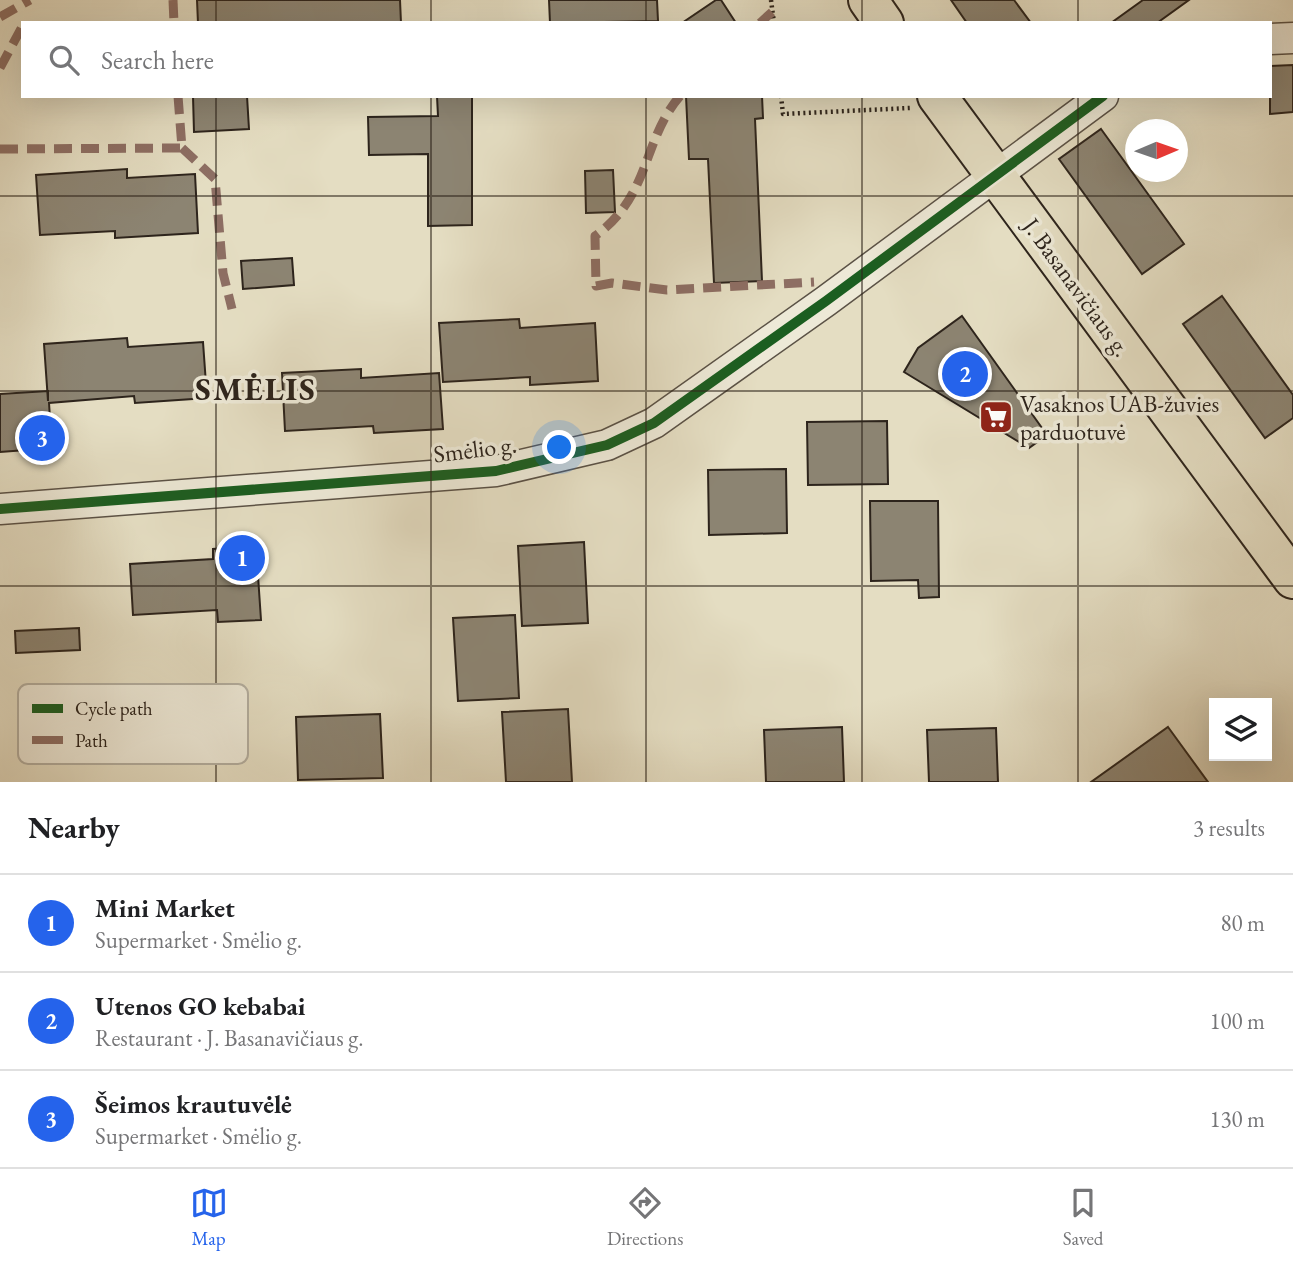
<!DOCTYPE html>
<html lang="en">
<head>
<meta charset="utf-8">
<style>
	body { margin:0; font-family:"EB Garamond",serif; background:#f2f2f2; color:#202124 }
	.controls { position:absolute; right:21px; bottom:21px; display:grid; overflow:hidden; border-radius:0px; box-shadow:0 7px 28px #0002 }
	.controls button { width:63px; height:63px; display:grid; place-items:center; padding:0; border:0; border-bottom:2px solid #e0e0e0; background:#fff; color:#202124; font:35px sans-serif }
	.compass { position:absolute; left:1125px; top:119px; width:63px; height:63px; border-radius:50%; background:#fff; box-shadow:0 7px 28px #0002; rotate:88deg }
	.you { position:absolute; left:560px; top:448px; width:24px; height:24px; margin:-18px; border:5px solid #fff; border-radius:50%; background:#1a73e8; box-shadow:0 0 0 10px #1a73e833 }
	.badge { display:grid; place-items:center; width:46px; height:46px; border-radius:50%; background:#2563eb; color:#fff; font-size:23px; font-weight:700 }
	.pin { position:absolute; translate:-50% -50%; border:4px solid #fff; box-shadow:0 2px 7px #0006 }
	.list { margin:0; padding:0; list-style:none }
	h2 { display:flex; justify-content:space-between; align-items:center; height:91px; margin:0; padding:0 28px; font-size:30px }
	h2 small { font-size:23px; font-weight:400; color:#757577 }
	.list li { display:grid; grid-template-columns:46px 1fr auto; gap:21px; align-items:center; box-sizing:border-box; height:98px; padding:0 28px; border-top:2px solid #e0e0e0 }
	.list b { display:block; font-size:26px; white-space:nowrap }
	.list p { margin:0; font-size:23px; white-space:nowrap; color:#757577 }
	.list em { font-size:23px; font-style:normal; color:#757577 }
	.icon { flex:none; width:38px; height:38px; fill:none; stroke:currentColor; stroke-width:2; stroke-linecap:round; stroke-linejoin:round }
	.map { position:relative; flex:none; width:1293px; height:782px; overflow:hidden }
	.search { position:absolute; background:#fff; box-shadow:0 7px 28px #0002; left:21px; right:21px; top:21px; height:77px; display:flex; align-items:center; gap:18px; box-sizing:border-box; padding:0 24px; border-radius:0px; color:#757577; font-size:26px }
	.sheet { height:385px; background:#fff }
	nav { display:flex; justify-content:space-around; align-items:center; box-sizing:border-box; height:98px; border-top:2px solid #e0e0e0; background:#fff; font-size:19px; color:#757577 }
	nav a { display:grid; justify-items:center; gap:4px }
	nav .on { color:#2563eb }
	.map>svg:first-child { display:block }
</style>
</head>
<body>
<div class="map">
<svg width="1293" height="782" viewBox="0 0 1293 782">
	<rect width="100%" height="100%" fill="#e4ddc2"/>
	<filter id="stains"><feTurbulence type="fractalNoise" baseFrequency=".00286" numOctaves="4"/><feColorMatrix values="0 0 0 0 .2 0 0 0 0 .09 0 0 0 0 .02 0 0 0 .5 -.17"/></filter>
	<radialGradient id="worn" r=".72"><stop offset=".6" stop-color="#630" stop-opacity="0"/><stop offset="1" stop-color="#630" stop-opacity=".3"/></radialGradient>
	<!-- building -->
	<g fill="#8c8472" stroke="#2d241c" stroke-width="2">
		<polygon points="197,0 400,0 401,23 198,23"/>
		<polygon points="549,0 657,0 658,21 550,23"/>
		<polygon points="716,0 721,0 736,23 682,23"/>
		<polygon points="951,0 1014,0 1031,23 967,23"/>
		<polygon points="1143,0 1189,0 1157,23 1111,23"/>
		<polygon points="1293,65 1293,112 1270,114 1270,66"/>
		<polygon points="193,96 247,96 249,129 194,132"/>
		<polygon points="437,96 472,96 472,225 428,226 428,154 369,155 368,117 438,116"/>
		<polygon points="686,96 762,96 763,118 755,119 762,281 714,283 708,159 689,159"/>
		<polygon points="1101,129 1184,244 1142,274 1059,159"/>
		<polygon points="127,169 127,178 195,174 198,233 115,238 115,231 40,235 36,175"/>
		<polygon points="613,170 615,212 586,213 585,171"/>
		<polygon points="292,258 294,285 243,289 241,261"/>
		<polygon points="1222,296 1293,395 1293,418 1265,438 1183,324"/>
		<polygon points="962,316 1047,435 1029,448 904,372 918,348"/>
		<polygon points="519,319 520,328 595,323 598,381 530,385 530,377 443,382 439,323"/>
		<polygon points="127,338 128,347 203,342 207,398 135,403 134,396 49,403 52,448 0,452 0,394 48,391 48,401 44,344"/>
		<polygon points="361,369 361,378 439,373 443,429 374,433 373,426 285,431 282,373"/>
		<polygon points="887,421 888,484 808,485 807,422"/>
		<polygon points="786,469 787,533 709,535 708,470"/>
		<polygon points="870,501 938,501 939,597 919,598 918,580 871,581"/>
		<polygon points="584,542 588,623 522,626 518,546"/>
		<polygon points="256,546 261,620 218,622 217,610 133,615 130,564 213,559 213,549"/>
		<polygon points="515,615 519,698 458,701 453,618"/>
		<polygon points="79,628 80,650 16,653 15,631"/>
		<polygon points="568,709 572,782 506,782 502,712"/>
		<polygon points="380,714 383,778 298,780 296,717"/>
		<polygon points="842,727 844,782 766,782 764,730"/>
		<polygon points="1168,727 1208,782 1091,782"/>
		<polygon points="996,728 998,782 929,782 927,730"/>
	</g>
	<g fill="none" stroke-linecap="round" stroke-linejoin="round">
		<!-- minor casing -->
		<g stroke="#5b5246" stroke-width="33">
			<g id="minor">
				<polyline points="1270,39 1293,38"/>
				<polyline points="0,509 496,471 607,445 654,423 826,301 1103,96"/>
			</g>
		</g>
		<!-- major casing -->
		<g stroke="#2d241c" stroke-width="42">
			<g id="major">
				<polyline points="868,0 884,23"/>
				<polyline points="937,96 1293,579"/>
			</g>
		</g>
		<!-- path -->
		<g stroke="#2d241c" stroke-width="4.5" stroke-dasharray="2 3.5" stroke-linecap="butt">
			<polyline points="771,0 774,23"/>
			<polyline points="781,96 783,114 910,108"/>
		</g>
		<!-- minor -->
		<use href="#minor" stroke="#ede9d7" stroke-width="30"/>
		<!-- major -->
		<use href="#major" stroke="#e4ddc2" stroke-width="38"/>
		<!-- quiet -->
		<g stroke="#8d6e63" stroke-width="9" stroke-dasharray="18 9" stroke-linecap="butt">
			<polyline points="173,0 174,23"/>
			<polyline points="0,17 30,0"/>
			<polyline points="760,23 772,12"/>
			<polyline points="0,68 23,25"/>
			<path d="M680,96C642,140 651,196 595,236L596,286L612,283L667,290L814,282"/>
			<polyline points="182,148 215,179 223,273 232,309"/>
			<polyline points="0,149 182,148 178,96"/>
		</g>
		<!-- cycleway casing -->
		<g stroke="#ede9d7" stroke-width="15">
			<polyline id="cycleway" points="0,509 496,471 607,445 654,423 826,301 1103,96"/>
		</g>
		<!-- cycleway -->
		<use href="#cycleway" stroke="#1b5e20" stroke-width="10"/>
	</g>
	<!-- grid -->
	<path fill="none" stroke="#2d241c" stroke-width="2" stroke-opacity="0.55" d="M216,0V23M431,0V23M646,0V23M862,0V23M1078,0V23M216,96V782M431,96V782M646,96V782M862,96V782M1078,96V782M0,196H1293M0,391H1293M0,586H1293"/>
	<!-- icons -->
	<defs>
		<g id="supermarket-square" transform="scale(1.75)"><rect x="-9" y="-9" width="18" height="18" rx="4" fill="#8f2418" stroke="#ede9d7"/><path d="M-6-5.5h2.5l.6 2H6L4.5 2H-2.5L-4.4-4H-6ZM-1.5 3.2a1.3 1.3 0 1 0 .1 0ZM3 3.2a1.3 1.3 0 1 0 .1 0Z" fill="#fff"/></g>
	</defs>
	<g fill-rule="evenodd">
		<use href="#supermarket-square" x="996" y="417"/>
	</g>
	<g text-anchor="middle" dominant-baseline="central" stroke-width="7" stroke-linejoin="round" paint-order="stroke">
		<!-- street labels -->
		<g font-size="24" fill="#2d241c" stroke="#ede9d7">
			<text transform="translate(1077 287) rotate(54)">J. Basanavičiaus g.</text>
			<text transform="translate(475 449) rotate(-7)">Smėlio g.</text>
		</g>
		<!-- poi labels -->
		<g font-size="24" fill="#2d241c" stroke="#ede9d7" text-anchor="start">
			<text x="1020" y="403">Vasaknos UAB-žuvies<tspan x="1020" dy="28">parduotuvė</tspan></text>
		</g>
		<!-- district labels -->
		<g font-size="32" font-weight="bold" letter-spacing="2" fill="#2d241c" stroke="#ede9d7">
			<text x="256" y="389">SMĖLIS</text>
		</g>
	</g>
	<!-- legend -->
	<rect x="18" y="684" width="230" height="80" rx="10" fill="#ede9d7" stroke="#b3ae9f" stroke-width="2"/>
	<rect x="32" y="704" width="31" height="9" fill="#1b5e20"/>
	<rect x="32" y="736" width="31" height="8" fill="#8d6e63"/>
	<g font-size="19" fill="#2d241c">
		<text x="75" y="715">Cycle path</text>
		<text x="75" y="747">Path</text>
	</g>
	<rect width="100%" height="100%" filter="url(#stains)"/>
	<rect width="100%" height="100%" fill="url(#worn)"/>
</svg>
<div class="controls">
<button><svg class="icon" aria-label="layers" viewBox="0 0 24 24"><path d="M12 4l9 5-9 5-9-5zM3 14l9 5 9-5"/></svg></button>
</div>
<svg class="compass" viewBox="-18 -18 36 36"><path d="M0-13l5 13h-10z" fill="#e53935"/><path d="M0 13l5-13h-10z" fill="#757577"/></svg>
<div class="you"></div>
<div class="pin badge" style="left:242px;top:558px">1</div>
<div class="pin badge" style="left:965px;top:374px">2</div>
<div class="pin badge" style="left:42px;top:438px">3</div>
<div class="search"><svg class="icon" aria-label="search" viewBox="0 0 24 24"><circle cx="10" cy="10" r="6"/><path d="M15 15l6 6"/></svg>Search here</div>
</div>
<section class="sheet">
<h2>Nearby<small>3 results</small></h2>
<ul class="list">
<li><span class="badge">1</span><div><b>Mini Market</b><p>Supermarket · Smėlio g.</p></div><em>80 m</em></li>
<li><span class="badge">2</span><div><b>Utenos GO kebabai</b><p>Restaurant · J. Basanavičiaus g.</p></div><em>100 m</em></li>
<li><span class="badge">3</span><div><b>Šeimos krautuvėlė</b><p>Supermarket · Smėlio g.</p></div><em>130 m</em></li>
</ul>
</section>
<nav>
<a class="on"><svg class="icon" aria-label="map" viewBox="0 0 24 24"><path d="M3 6l6-2 6 2 6-2v14l-6 2-6-2-6 2zM9 4v14M15 6v14"/></svg>Map</a>
<a><svg class="icon" aria-label="directions" viewBox="0 0 24 24"><path d="M12 3l9 9-9 9-9-9zM9 14v-3h6M13 9l2 2-2 2"/></svg>Directions</a>
<a><svg class="icon" aria-label="saved" viewBox="0 0 24 24"><path d="M7 4h10v16l-5-4-5 4z"/></svg>Saved</a>
</nav>
</body>
</html>
